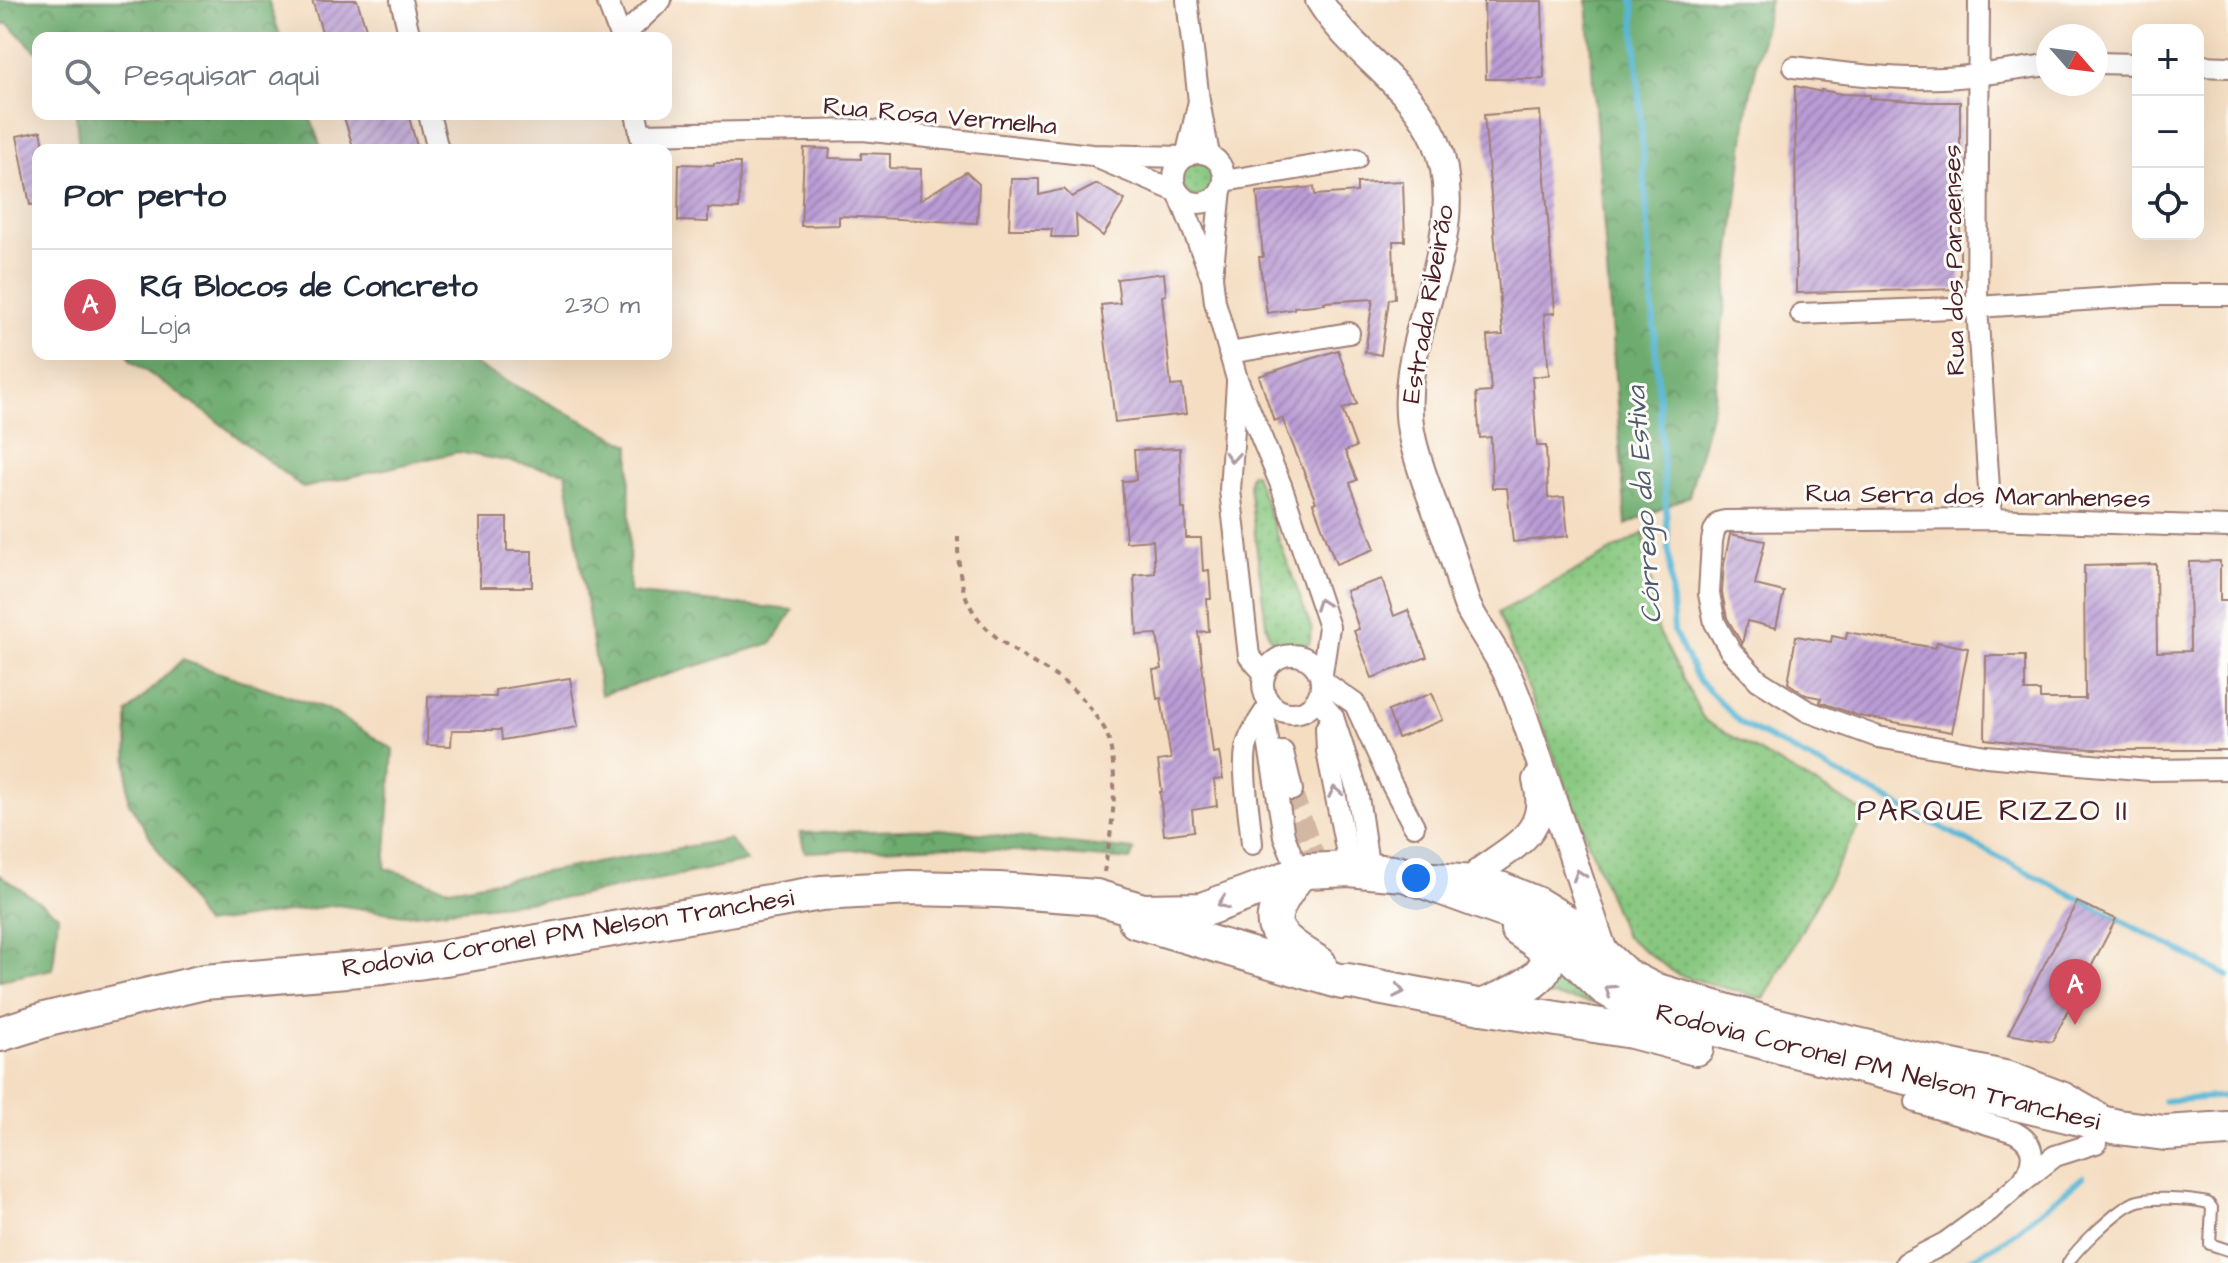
<!DOCTYPE html>
<html lang="pt">
<head>
<meta charset="utf-8">
<style>
	body { margin:0; font-family:"Architects Daughter",sans-serif; background:#f2f2f3; color:#1f2937 }
	.controls { position:absolute; right:24px; top:24px; display:grid; overflow:hidden; border-radius:16px; box-shadow:0 8px 32px #0002 }
	.controls button { width:72px; height:72px; display:grid; place-items:center; padding:0; border:0; border-bottom:2px solid #e0e1e3; background:#fff; color:#1f2937; font:40px sans-serif }
	.compass { position:absolute; left:2036px; top:24px; width:72px; height:72px; border-radius:50%; background:#fff; box-shadow:0 8px 32px #0002; rotate:118deg }
	.you { position:absolute; left:1416px; top:878px; width:28px; height:28px; margin:-20px; border:6px solid #fff; border-radius:50%; background:#1a73e8; box-shadow:0 0 0 12px #1a73e833 }
	.badge { display:grid; place-items:center; width:52px; height:52px; border-radius:50%; background:#d1495b; color:#fff; font-size:26px; font-weight:700 }
	.pin { position:absolute; translate:-50% -66px; filter:drop-shadow(0 2px 4px #0008) }
	.pin::after { content:''; position:absolute; top:42px; width:28px; height:24px; background:inherit; clip-path:polygon(0 0,100% 0,50% 100%) }
	.list { margin:0; padding:0; list-style:none }
	h2 { display:flex; justify-content:space-between; align-items:center; height:104px; margin:0; padding:0 32px; font-size:34px }
	h2 small { font-size:26px; font-weight:400; color:#747a83 }
	.list li { display:grid; grid-template-columns:52px 1fr auto; gap:24px; align-items:center; box-sizing:border-box; height:112px; padding:0 32px; border-top:2px solid #e0e1e3 }
	.list b { display:block; font-size:30px; white-space:nowrap }
	.list p { margin:0; font-size:26px; white-space:nowrap; color:#747a83 }
	.list em { font-size:26px; font-style:normal; color:#747a83 }
	.icon { flex:none; width:44px; height:44px; fill:none; stroke:currentColor; stroke-width:2; stroke-linecap:round; stroke-linejoin:round }
	.map { position:relative; flex:none; width:2228px; height:1263px; overflow:hidden }
	.search { position:absolute; background:#fff; box-shadow:0 8px 32px #0002; left:32px; top:32px; width:640px; height:88px; display:flex; align-items:center; gap:20px; box-sizing:border-box; padding:0 28px; border-radius:16px; color:#747a83; font-size:30px }
	.panel { position:absolute; background:#fff; box-shadow:0 8px 32px #0002; left:32px; top:144px; width:640px; height:216px; border-radius:16px }
	.map>svg:first-child { display:block }
</style>
</head>
<body>
<div class="map">
<svg width="2228" height="1263" viewBox="0 0 2228 1263">
	<defs>
		<pattern id="grass-dots" width="8" height="8" patternUnits="userSpaceOnUse" patternTransform="scale(2)"><rect width="8" height="8" fill="#87c77f"/><path d="M2 2h.1M6 6h.1" fill="none" stroke="#76aa6e" stroke-width="1.8" stroke-linecap="round"/></pattern>
		<pattern id="forest-crowns" width="20" height="18" patternUnits="userSpaceOnUse" patternTransform="scale(2)"><rect width="20" height="18" fill="#6dac6e"/><path d="M2 6a3 3 0 1 1 6 0M12 15a3 3 0 1 1 6 0" fill="none" stroke="#5c8b5b"/></pattern>
		<pattern id="building-hatch" width="6" height="6" patternUnits="userSpaceOnUse" patternTransform="scale(2)"><rect width="6" height="6" fill="#ba9cd5"/><path d="M-1 1l2-2M0 6l6-6M5 7l2-2" fill="none" stroke="#997fad"/></pattern>
	</defs>
	<rect width="100%" height="100%" fill="#fdfcf7"/>
	<filter id="ink" filterUnits="userSpaceOnUse"><feTurbulence type="fractalNoise" baseFrequency=".0125" numOctaves="2"/><feDisplacementMap in="SourceGraphic" scale="16" xChannelSelector="R" yChannelSelector="G"/><feConvolveMatrix kernelMatrix="1 2 1 2 8 2 1 2 1" color-interpolation-filters="sRGB"/></filter>
	<filter id="wash" filterUnits="userSpaceOnUse"><feTurbulence type="fractalNoise" baseFrequency=".006" numOctaves="4" result="noise"/><feDisplacementMap in="SourceGraphic" scale="32" xChannelSelector="R" yChannelSelector="G"/><feGaussianBlur stdDeviation="1.8" result="paint"/><feColorMatrix in="noise" values="0 0 0 0 0 0 0 0 0 0 0 0 0 0 0 0 0 1.4 0 .05"/><feComposite in="paint" operator="in"/></filter>
	<g filter="url(#wash)">
		<rect width="100%" height="100%" fill="#f4ddc1"/>
		<!-- grass -->
		<g fill="url(#grass-dots)" stroke="#687355" stroke-width="2">
			<circle cx="1198" cy="179" r="18"/>
			<path d="M1255,474L1312,630L1309,644C1286,661 1272,650 1266,624L1249,485L1250,475Z"/>
			<polygon points="1644,533 1658,630 1704,720 1866,813 1764,999 1676,974 1625,936 1498,613"/>
			<polygon points="1553,950 1606,1005 1538,994"/>
		</g>
		<!-- forest -->
		<g fill="url(#forest-crowns)" stroke="#5c664c" stroke-width="2">
			<polygon points="0,0 268,0 281,38 38,38 38,53 7,23 0,27"/>
			<polygon points="1587,0 1770,0 1748,106 1713,406 1689,496 1626,525"/>
			<polygon points="76,114 309,114 322,150 79,150"/>
			<polygon points="128,354 464,354 475,365 630,445 629,593 793,610 772,643 601,695 566,472 458,452 303,488 208,414 130,360"/>
			<polygon points="182,660 327,709 393,749 385,868 450,889 729,839 747,861 573,897 404,915 337,905 204,924 128,801 127,713"/>
			<polygon points="941,829 1134,850 1130,860 948,846 805,852 800,833"/>
			<polygon points="0,875 58,915 53,969 0,980"/>
		</g>
		<g fill="none" stroke-linecap="round" stroke-linejoin="round">
			<!-- stream -->
			<g stroke="#57b6d5" stroke-width="6">
				<polyline points="1633,0 1674,632 1698,680 1742,724 2228,976"/>
				<polyline points="2164,1101 2228,1096"/>
				<polyline points="1965,1263 2006,1239 2083,1177"/>
			</g>
		</g>
		<g id="blocks">
			<!-- building -->
			<g fill="url(#building-hatch)">
				<polygon points="312,0 357,0 369,38 324,38"/>
				<polygon points="1484,1 1542,1 1544,79 1486,79"/>
				<polygon points="1795,86 1821,92 1821,90 1841,94 1870,95 1870,98 1928,102 1960,102 1960,289 1796,293"/>
				<polygon points="1540,111 1555,313 1544,314 1549,375 1532,377 1537,446 1546,446 1548,498 1564,497 1568,536 1513,542 1507,488 1492,488 1491,437 1480,438 1476,393 1491,392 1487,336 1503,335 1484,115"/>
				<polygon points="343,114 408,114 418,150 354,150"/>
				<polygon points="41,131 45,150 38,150 38,204 30,205 17,136"/>
				<polygon points="804,148 830,149 829,158 861,159 861,153 890,154 890,168 921,169 920,200 966,172 979,184 977,223 839,216 839,225 801,226"/>
				<polygon points="714,163 740,163 739,209 708,208 708,222 678,221 679,164 714,165"/>
				<polygon points="1011,179 1039,179 1039,195 1064,189 1072,197 1097,184 1125,200 1103,236 1076,215 1077,237 1051,237 1052,229 1009,229"/>
				<polygon points="1403,181 1405,241 1393,241 1395,298 1389,299 1381,355 1365,352 1373,299 1324,302 1325,304 1294,307 1294,309 1267,313 1259,257 1263,257 1257,192 1314,187 1315,195 1357,192 1357,183"/>
				<polygon points="1164,273 1166,295 1162,296 1171,386 1182,385 1186,414 1115,422 1101,305 1120,303 1117,279"/>
				<polygon points="1338,350 1357,404 1342,409 1356,447 1345,451 1357,480 1350,483 1375,549 1336,564 1313,503 1316,502 1282,418 1274,421 1259,376"/>
				<polygon points="1180,448 1182,509 1185,509 1186,538 1201,538 1203,571 1209,570 1211,599 1207,599 1209,631 1198,632 1213,753 1219,752 1223,779 1214,780 1217,806 1192,810 1194,831 1164,835 1160,792 1162,792 1158,761 1171,759 1161,698 1157,699 1153,670 1162,669 1157,634 1137,635 1134,575 1155,573 1153,540 1126,542 1122,481 1136,480 1134,450"/>
				<polygon points="480,518 507,518 507,551 532,551 532,587 480,587"/>
				<polygon points="1730,534 1765,541 1755,585 1784,592 1776,628 1747,621 1742,644 1727,618 1722,593 1724,564"/>
				<polygon points="2220,561 2220,601 2228,601 2228,750 2114,750 2055,747 1985,739 1986,656 2025,656 2025,691 2040,691 2040,699 2085,699 2084,566 2156,564 2157,652 2190,651 2189,562"/>
				<polygon points="1382,579 1394,616 1408,610 1427,657 1372,678 1354,631 1359,629 1346,591"/>
				<polygon points="1847,632 1935,648 1937,642 1968,648 1952,732 1859,716 1820,702 1821,698 1806,695 1788,683 1796,636 1831,642 1832,636 1846,639"/>
				<polygon points="570,678 578,727 502,740 501,730 452,730 451,746 427,745 428,696 496,697 495,690"/>
				<polygon points="1432,693 1443,720 1398,738 1388,711"/>
				<polygon points="2077,902 2116,919 2052,1042 2008,1034"/>
			</g>
		</g>
	</g>
	<g filter="url(#ink)">
		<use href="#blocks" fill-opacity="0" stroke="#9f7e76" stroke-width="2"/>
		<g fill="none" stroke-linecap="round" stroke-linejoin="round">
			<!-- minor-tunnel -->
			<polyline stroke="#d2b7a3" stroke-width="20" stroke-dasharray="20 10" stroke-linecap="butt" points="1292,790 1319,870"/>
			<!-- service casing -->
			<g stroke="#9f7e76" stroke-width="14">
				<path id="service" d="M2068,1263C2077,1248 2117,1210 2133,1203C2146,1196 2193,1199 2208,1203L2212,1208L2210,1244L2228,1250"/>
			</g>
			<!-- minor casing -->
			<g stroke="#9f7e76" stroke-width="24">
				<g id="minor">
					<polyline points="401,0 410,38"/>
					<polyline points="607,0 621,38"/>
					<polyline points="1187,0 1199,101 1209,155"/>
					<polyline points="1979,0 1977,307 1991,519"/>
					<polyline points="621,38 661,0"/>
					<polyline points="2096,63 2138,64"/>
					<polyline points="2198,66 2228,67"/>
					<path d="M1794,67C1843,73 1893,80 1943,78C1978,77 2013,69 2048,65"/>
					<polyline points="429,114 438,150"/>
					<polyline points="636,114 644,150"/>
					<polyline points="640,134 863,130 1092,155 1186,157 1199,101"/>
					<circle cx="1199" cy="178" r="25"/>
					<polyline points="1100,159 1178,192 1210,273"/>
					<polyline points="1224,181 1356,159"/>
					<polyline points="1221,189 1212,277 1215,302 1237,379 1281,485 1329,627 1321,680 1355,704 1391,783 1414,826"/>
					<polyline points="1801,314 1977,307 2159,295 2228,295"/>
					<polyline points="1229,353 1349,333"/>
					<polyline points="1237,383 1230,490 1249,656 1265,674"/>
					<polyline points="2228,527 1991,519 1725,521 1720,522 1714,531 1712,541 1709,594 1715,623 1730,650 1758,680 1807,711 1878,737 1986,756 2150,770 2228,769"/>
					<circle cx="1292" cy="684" r="29"/>
					<polyline points="1318,699 1333,717 1326,728 1327,751 1350,869"/>
					<polyline points="1268,707 1264,716 1284,836 1299,873"/>
					<polyline points="1333,717 1357,790 1369,871"/>
					<polyline points="1283,752 1292,790"/>
					<path d="M1252,844C1250,817 1242,775 1246,749C1249,735 1258,722 1266,710"/>
					<path d="M1916,1102L2014,1132C2037,1144 2035,1160 2023,1181"/>
					<polyline points="1906,1263 1945,1243 1989,1211 2023,1181 2055,1156 2096,1143"/>
				</g>
			</g>
			<!-- tertiary casing -->
			<g stroke="#9f7e76" stroke-width="30">
				<g id="tertiary">
					<path d="M1319,0C1349,51 1412,86 1435,139C1478,241 1388,340 1413,441C1423,482 1441,521 1454,561C1459,576 1462,593 1468,607C1481,632 1499,655 1510,680C1521,704 1528,730 1537,754C1560,819 1582,884 1603,949"/>
					<path d="M1480,871C1515,845 1551,831 1536,780"/>
					<polyline points="1434,876 1474,879 1503,886 1539,901 1575,923 1627,972 1654,986 1766,1019 1924,1057 2009,1075 2064,1096 2097,1115"/>
				</g>
			</g>
			<!-- trunk casing -->
			<g stroke="#9f7e76" stroke-width="38">
				<g id="trunk">
					<path d="M1299,873C1261,924 1267,932 1319,964"/>
					<polyline points="1136,921 1342,982 1347,981 1482,1007 1632,1031 1696,1048"/>
					<path d="M1482,1007C1499,999 1563,977 1543,948C1537,940 1526,935 1518,929"/>
					<polyline points="0,1034 48,1019 204,982 383,967 445,958 821,893 910,888 999,890 1096,897 1143,911 1202,910 1307,871 1350,869 1369,871 1404,874 1517,915 1547,932 1604,987 1626,1000 1660,1014 1802,1052 2118,1127 2165,1133 2228,1129"/>
				</g>
			</g>
			<!-- path -->
			<path stroke="#9f7e76" stroke-width="4" stroke-dasharray="6 6" stroke-linecap="butt" d="M958,536C957,607 977,628 1035,664C1057,676 1078,690 1092,711C1097,719 1106,728 1108,737C1120,781 1112,828 1104,872"/>
			<!-- service -->
			<use href="#service" stroke="#fff" stroke-width="10"/>
			<!-- minor -->
			<use href="#minor" stroke="#fff" stroke-width="20"/>
			<!-- tertiary -->
			<use href="#tertiary" stroke="#fff" stroke-width="26"/>
			<!-- trunk -->
			<use href="#trunk" stroke="#fff" stroke-width="34"/>
		</g>
		<!-- one-way arrows -->
		<defs><path id="oneway-chevron" d="M-2-3.5L2.5 0L-2 3.5" fill="none" stroke-width="1.6" stroke-linecap="round" stroke-linejoin="round" transform="scale(2)"/></defs>
		<g stroke="#ae9aa0">
			<use href="#oneway-chevron" transform="translate(1232 457) rotate(94)"/>
			<use href="#oneway-chevron" transform="translate(1321 604) rotate(-110)"/>
			<use href="#oneway-chevron" transform="translate(1335 792) rotate(-101)"/>
			<use href="#oneway-chevron" transform="translate(1579 875) rotate(-108)"/>
			<use href="#oneway-chevron" transform="translate(1223 903) rotate(160)"/>
			<use href="#oneway-chevron" transform="translate(1610 990) rotate(-146)"/>
			<use href="#oneway-chevron" transform="translate(1399 991) rotate(11)"/>
		</g>
	</g>
	<g text-anchor="middle" dominant-baseline="central" stroke-width="6" stroke-linejoin="round" paint-order="stroke">
		<!-- street labels -->
		<g font-size="26" fill="#4a1f2b" stroke="#fdfcf7">
			<text transform="translate(940 116) rotate(5)">Rua Rosa Vermelha</text>
			<text transform="translate(1954 260) rotate(-91)">Rua dos Paraenses</text>
			<text transform="translate(1428 304) rotate(-80)">Estrada Ribeirão</text>
			<text transform="translate(1978 496) rotate(1)">Rua Serra dos Maranhenses</text>
			<text transform="translate(568 933) rotate(-9)">Rodovia Coronel PM Nelson Tranchesi</text>
			<text transform="translate(1878 1067) rotate(14)">Rodovia Coronel PM Nelson Tranchesi</text>
		</g>
		<!-- water labels -->
		<g font-size="28" font-style="italic" fill="#4f5b6f" stroke="#fdfcf7">
			<text transform="translate(1644 505) rotate(-94)">Córrego da Estiva</text>
		</g>
		<!-- quarter labels -->
		<g font-size="30" letter-spacing="2" fill="#4a1f2b" stroke="#fdfcf7">
			<text x="1993" y="811">PARQUE RIZZO II</text>
		</g>
	</g>
</svg>
<div class="controls">
<button>+</button>
<button>−</button>
<button><svg class="icon" aria-label="locate" viewBox="0 0 24 24"><circle cx="12" cy="12" r="6"/><path d="M12 2v4M12 18v4M2 12h4M18 12h4"/></svg></button>
</div>
<svg class="compass" viewBox="-18 -18 36 36"><path d="M0-13l5 13h-10z" fill="#e53935"/><path d="M0 13l5-13h-10z" fill="#747a83"/></svg>
<div class="you"></div>
<div class="pin badge" style="left:2075px;top:1025px">A</div>
<div class="search"><svg class="icon" aria-label="search" viewBox="0 0 24 24"><circle cx="10" cy="10" r="6"/><path d="M15 15l6 6"/></svg>Pesquisar aqui</div>
<section class="panel">
<h2>Por perto<small></small></h2>
<ul class="list">
<li><span class="badge">A</span><div><b>RG Blocos de Concreto</b><p>Loja</p></div><em>230 m</em></li>
</ul>
</section>
</div>
</body>
</html>
